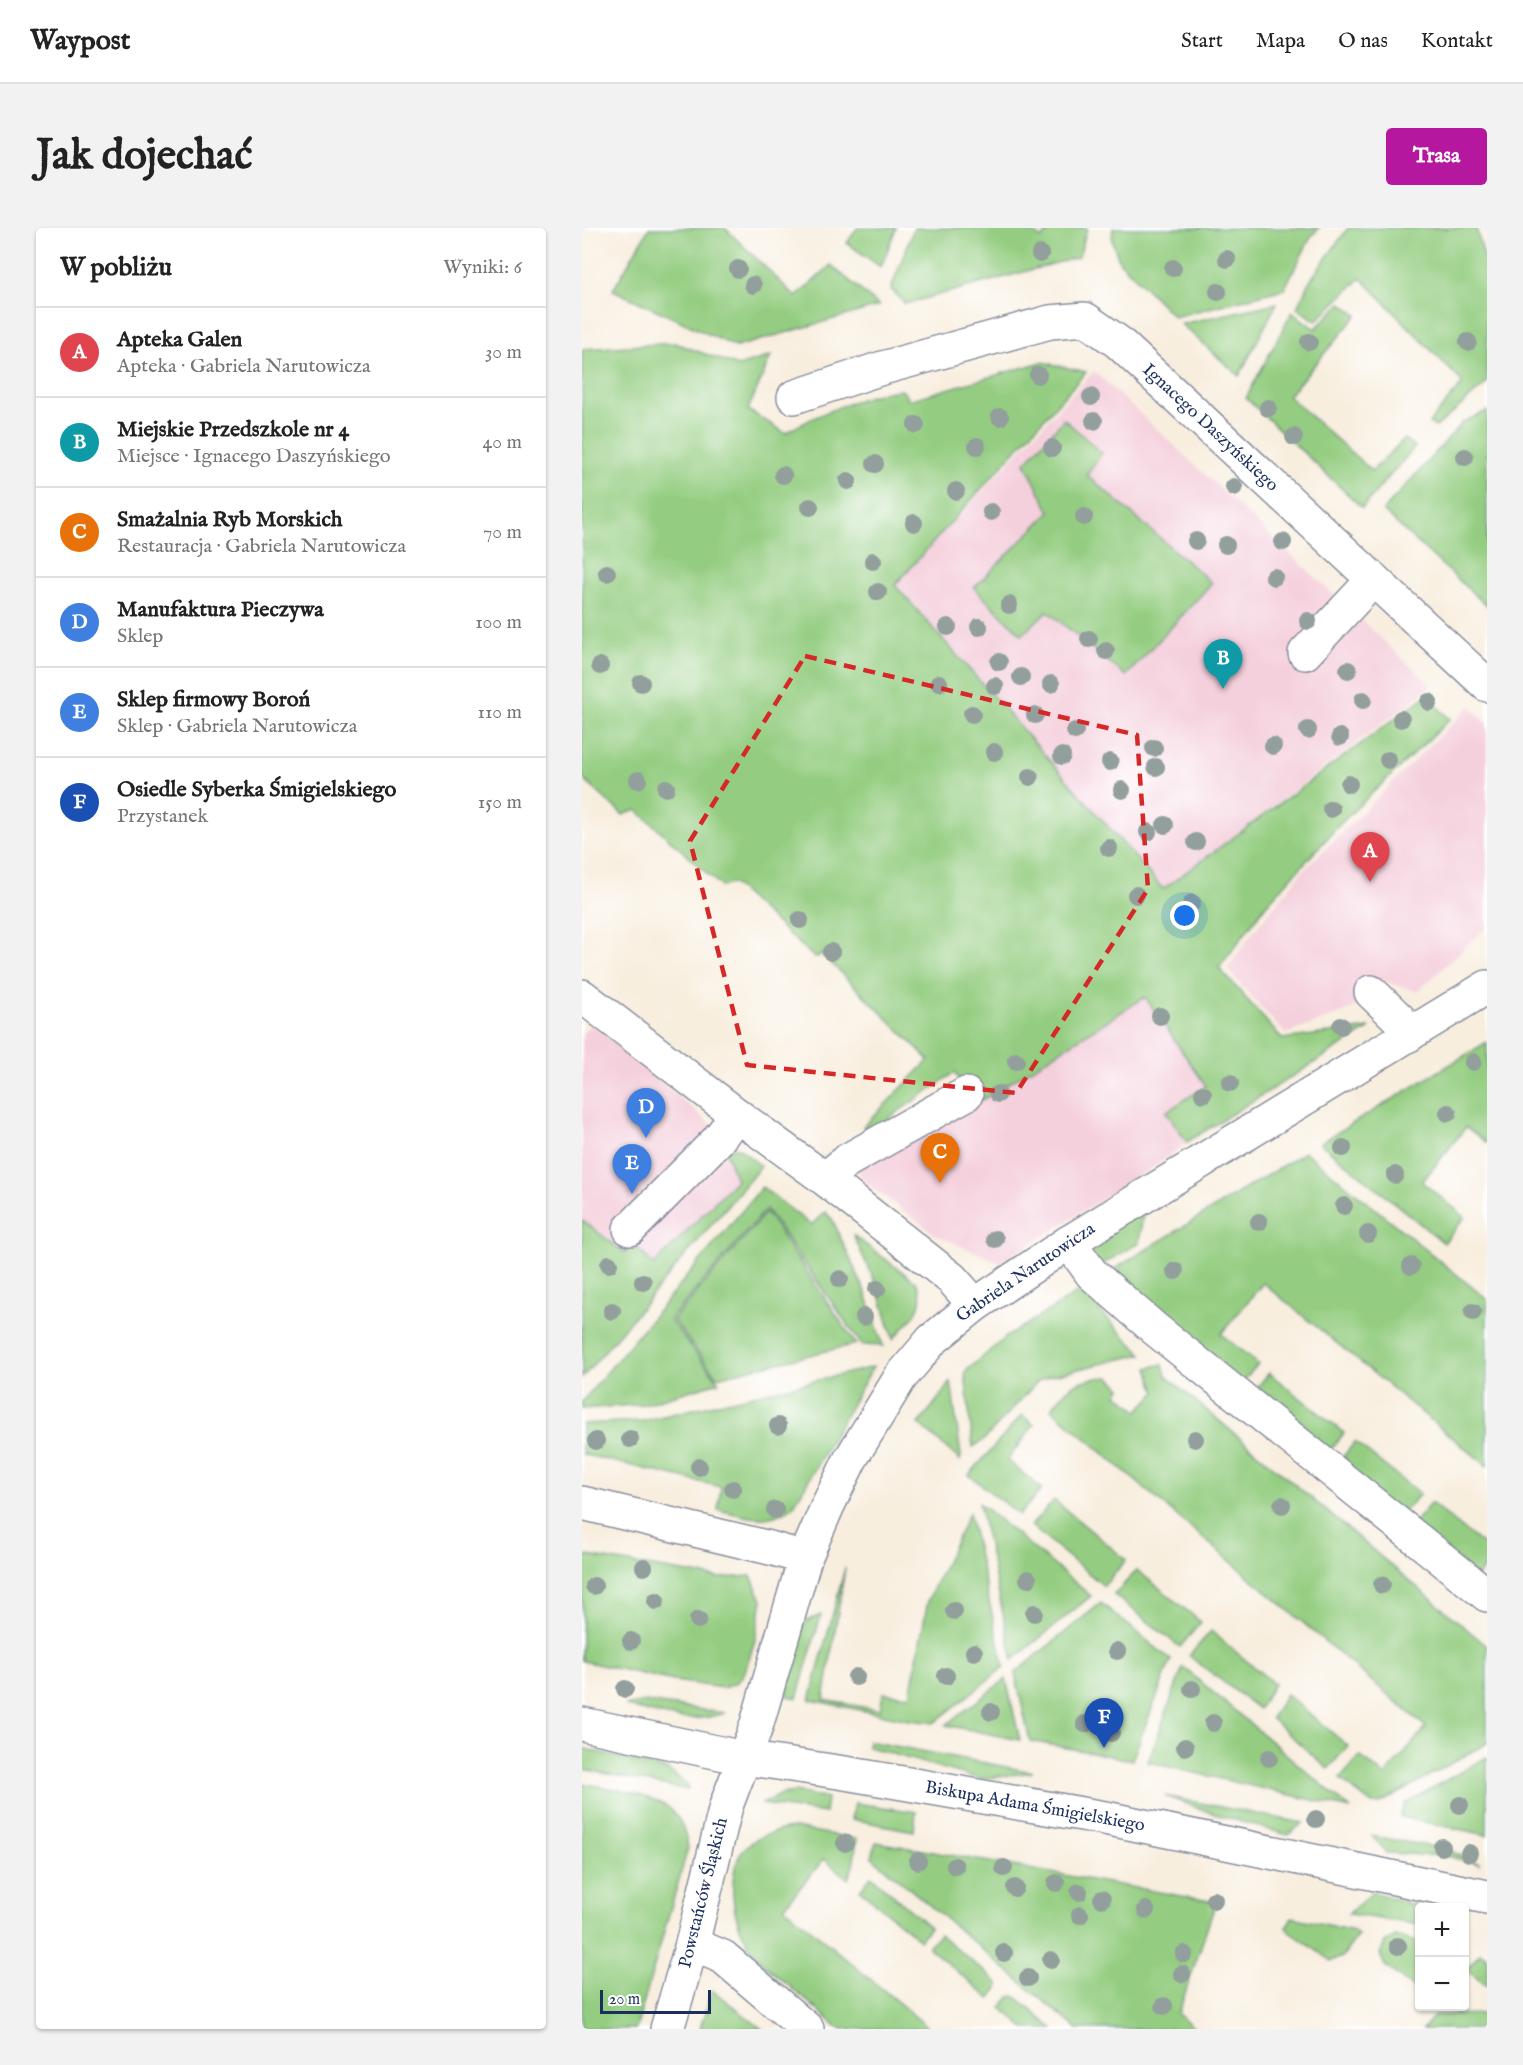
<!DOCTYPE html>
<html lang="pl">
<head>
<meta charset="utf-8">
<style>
	body { margin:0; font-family:"IM FELL English",serif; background:#f2f2f2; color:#222 }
	.controls { position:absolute; right:18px; bottom:18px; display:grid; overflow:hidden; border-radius:6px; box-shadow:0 2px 4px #0004 }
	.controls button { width:54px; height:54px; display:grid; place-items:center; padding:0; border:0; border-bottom:2px solid #e0e0e0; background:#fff; color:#222; font:30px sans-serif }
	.scale { position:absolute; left:18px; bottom:15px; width:111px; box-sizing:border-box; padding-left:6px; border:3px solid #1b2f5e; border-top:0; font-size:16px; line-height:21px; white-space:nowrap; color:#1b2f5e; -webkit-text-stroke:4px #fff; paint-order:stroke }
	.you { position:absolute; left:603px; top:688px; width:21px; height:21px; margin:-15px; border:4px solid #fff; border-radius:50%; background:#1a73e8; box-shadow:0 0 0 9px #1a73e833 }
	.badge { display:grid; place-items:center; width:39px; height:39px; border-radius:50%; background:#b5179e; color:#fff; font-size:20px; font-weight:700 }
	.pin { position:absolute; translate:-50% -50px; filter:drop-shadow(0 2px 3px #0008) }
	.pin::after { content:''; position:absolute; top:32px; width:21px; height:18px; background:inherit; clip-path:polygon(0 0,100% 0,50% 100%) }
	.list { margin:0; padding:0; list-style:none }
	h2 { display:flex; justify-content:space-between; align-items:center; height:78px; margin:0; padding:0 24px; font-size:26px }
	h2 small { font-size:20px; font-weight:400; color:#767676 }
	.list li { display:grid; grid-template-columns:39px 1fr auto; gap:18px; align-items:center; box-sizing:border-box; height:90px; padding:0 24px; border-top:2px solid #e0e0e0 }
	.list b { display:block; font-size:22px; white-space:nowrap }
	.list p { margin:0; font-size:20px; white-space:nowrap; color:#767676 }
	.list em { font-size:20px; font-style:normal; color:#767676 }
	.map { position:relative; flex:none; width:905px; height:1801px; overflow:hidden; border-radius:6px }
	header { display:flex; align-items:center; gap:36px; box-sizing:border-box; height:84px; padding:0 30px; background:#fff; border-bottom:2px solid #e0e0e0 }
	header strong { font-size:28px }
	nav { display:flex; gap:33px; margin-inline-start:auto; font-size:21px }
	.intro { display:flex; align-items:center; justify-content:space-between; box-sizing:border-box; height:144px; padding:0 36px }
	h1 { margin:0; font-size:42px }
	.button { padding:15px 27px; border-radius:6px; background:#b5179e; color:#fff; font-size:21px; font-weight:700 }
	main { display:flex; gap:36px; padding:0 36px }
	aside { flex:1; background:#fff; border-radius:6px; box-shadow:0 2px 4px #0004 }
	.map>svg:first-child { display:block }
</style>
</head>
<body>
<header>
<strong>Waypost</strong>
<nav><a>Start</a><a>Mapa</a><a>O nas</a><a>Kontakt</a></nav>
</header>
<div class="intro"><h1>Jak dojechać</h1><a class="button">Trasa</a></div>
<main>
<aside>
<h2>W pobliżu<small>Wyniki: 6</small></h2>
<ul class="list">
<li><span class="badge" style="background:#e0444e">A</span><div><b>Apteka Galen</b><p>Apteka · Gabriela Narutowicza</p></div><em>30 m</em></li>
<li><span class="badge" style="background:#0f9aa8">B</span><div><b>Miejskie Przedszkole nr 4</b><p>Miejsce · Ignacego Daszyńskiego</p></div><em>40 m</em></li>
<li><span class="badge" style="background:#e8710a">C</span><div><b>Smażalnia Ryb Morskich</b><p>Restauracja · Gabriela Narutowicza</p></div><em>70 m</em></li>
<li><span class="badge" style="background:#3f7fe0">D</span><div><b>Manufaktura Pieczywa</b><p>Sklep</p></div><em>100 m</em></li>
<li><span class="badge" style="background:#3f7fe0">E</span><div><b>Sklep firmowy Boroń</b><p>Sklep · Gabriela Narutowicza</p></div><em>110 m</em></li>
<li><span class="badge" style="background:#1a4fb4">F</span><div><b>Osiedle Syberka Śmigielskiego</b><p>Przystanek</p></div><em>150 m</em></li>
</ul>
</aside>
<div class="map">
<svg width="905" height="1801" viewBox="0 0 905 1801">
	<rect width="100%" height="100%" fill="#fff"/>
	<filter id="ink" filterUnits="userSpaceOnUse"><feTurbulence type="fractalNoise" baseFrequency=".0167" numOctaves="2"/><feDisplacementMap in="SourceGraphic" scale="12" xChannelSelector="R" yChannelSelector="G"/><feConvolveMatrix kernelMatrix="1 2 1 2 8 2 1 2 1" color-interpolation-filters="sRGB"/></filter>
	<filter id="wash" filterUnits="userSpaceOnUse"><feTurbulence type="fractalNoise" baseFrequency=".008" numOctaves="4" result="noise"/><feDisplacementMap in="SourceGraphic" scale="24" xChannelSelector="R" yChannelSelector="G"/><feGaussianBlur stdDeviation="1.35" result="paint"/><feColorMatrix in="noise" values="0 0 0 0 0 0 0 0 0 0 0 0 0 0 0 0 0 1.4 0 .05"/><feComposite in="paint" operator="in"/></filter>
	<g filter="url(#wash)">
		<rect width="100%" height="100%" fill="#f8eede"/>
		<!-- built -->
		<g fill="#f4cfdc">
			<polygon points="512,143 850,458 581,661 314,356"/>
			<polygon points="888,478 905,495 905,699 835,764 803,753 776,777 761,785 703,806 645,741 665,712 721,643"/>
			<polygon points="563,769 624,858 584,884 605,914 580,934 418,1035 354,1007 283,954 273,937 397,874"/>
			<polygon points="10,796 157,920 144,921 155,952 72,1037 51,1017 43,1025 0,992 0,806"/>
		</g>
		<!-- green -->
		<g fill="#94cd81" stroke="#587e70" stroke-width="1.5">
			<polygon points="67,0 143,0 214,69 249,37 297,78 154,119 31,62"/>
			<polygon points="275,0 314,0 299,39 265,15"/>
			<polygon points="332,0 447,0 459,11 470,0 505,0 497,29 323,76 309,61"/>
			<polygon points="531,0 737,0 729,9 702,61 592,89 537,33 530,12"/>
			<polygon points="766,0 894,0 905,39 905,155 854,199 847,195 881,155 779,50 734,93 715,80 727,54"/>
			<polygon points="695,75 657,148 599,96"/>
			<polygon points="759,75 775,87 706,168 790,243 822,211 833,219 780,280 664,170 710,84 733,101"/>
			<path d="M93,115L156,138L189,128L166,182L203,205C232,188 287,164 320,162L327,172L460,134L504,144L313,357L581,661L844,468L868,491L761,593L684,677L637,740L700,811L788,800L605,914L584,884L624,858L563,769L397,874L372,845L288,903L281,899L347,832L240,726L233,730L150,655L140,659L55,582L41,587L0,550V121Z"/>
			<polygon points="905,183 905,378 801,283 881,194"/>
			<polygon points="482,191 520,225 505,247 630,355 544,448 465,383 440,407 392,360 468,284 443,235"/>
			<polygon points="905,814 905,915 884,899 840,954 883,989 862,1015 738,915"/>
			<polygon points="157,920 179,938 0,1150 0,992 43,1025 51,1016 72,1037 154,952 143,921"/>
			<polygon points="723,924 905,1071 905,1238 681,1055 639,1106 676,1136 658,1157 524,1046"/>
			<polygon points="180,959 229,997 243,984 250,991 284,1066 301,1118 280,1117 184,981 88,1092 137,1154 62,1176 0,1181 0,1174"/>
			<polygon points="562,979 557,1015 516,1039 500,1017"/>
			<polygon points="184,984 274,1116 135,1149 91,1092"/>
			<path d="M271,1007L334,1054C348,1079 327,1093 311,1111L296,1060Z"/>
			<polygon points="508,1057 524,1072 517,1082 560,1126 467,1148 456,1153 402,1212 391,1219 383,1144 424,1109"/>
			<path d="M581,1136L584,1148L905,1418V1515L797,1576H790L758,1551L778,1528L803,1548L844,1499L469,1181C487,1156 497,1150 528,1149L539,1160L535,1166L556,1183L574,1164L566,1140Z"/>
			<path d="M291,1139L211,1279C184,1298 166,1288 136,1282L139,1259L0,1226V1196L60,1193Z"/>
			<polygon points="687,1145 762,1205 744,1228 668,1168"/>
			<polygon points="369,1154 379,1228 378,1232 337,1196"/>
			<polygon points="440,1187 452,1197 425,1232 460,1261 437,1287 387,1247"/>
			<polygon points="773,1214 838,1266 818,1288 755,1236"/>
			<polygon points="472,1272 544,1332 522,1358 449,1298"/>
			<polygon points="397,1275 509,1368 431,1432"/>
			<polygon points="849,1275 905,1320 905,1336 895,1349 830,1297"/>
			<polygon points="387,1285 422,1439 352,1495 327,1492 228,1472 263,1340 242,1472 298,1482 301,1465 328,1468 346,1372"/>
			<polygon points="0,1327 136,1350 169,1348 180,1372 173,1412 162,1446 154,1455 141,1460 92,1453 0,1433"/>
			<polygon points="555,1342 619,1394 598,1419 532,1367"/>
			<polygon points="519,1375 589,1432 550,1532 448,1513 433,1445"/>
			<polygon points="239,1387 215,1470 205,1468 206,1454 222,1394"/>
			<polygon points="629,1403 692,1456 677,1481 607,1428"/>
			<polygon points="601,1439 769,1581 566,1534"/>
			<polygon points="424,1451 438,1512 364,1497"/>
			<polygon points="704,1466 766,1518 746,1541 689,1490"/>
			<path d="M63,1474L143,1485C104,1497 81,1487 43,1478Z"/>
			<polygon points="286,1513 451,1544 398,1551 286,1519"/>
			<polygon points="0,1520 86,1542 103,1555 106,1562 0,1541"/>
			<polygon points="905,1529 905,1607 818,1589 823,1575"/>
			<path d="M0,1555C23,1560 67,1565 85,1579C98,1588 104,1605 106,1620L54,1801H0Z"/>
			<polygon points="214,1564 245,1570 243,1585 180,1576 199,1566"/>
			<polygon points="583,1568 721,1595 706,1607 636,1587"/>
			<polygon points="273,1575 334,1584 332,1603 269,1591"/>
			<path d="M212,1600L275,1611L271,1638L266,1651L242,1631L202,1679L348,1801H258L180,1735C159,1711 149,1685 151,1653C152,1641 155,1628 164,1619C177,1607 195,1602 212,1600Z"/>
			<polygon points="790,1608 864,1621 898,1636 864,1628 804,1625"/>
			<polygon points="294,1614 634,1674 596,1786 613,1801 495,1801 290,1629"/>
			<polygon points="289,1648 348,1699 338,1712 278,1662"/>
			<polygon points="791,1664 839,1679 837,1697 766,1686"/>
			<polygon points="710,1689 772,1703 776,1707 760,1729 749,1733 706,1702 704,1699"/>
			<polygon points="357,1706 416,1755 416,1760 408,1771 346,1719"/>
			<polygon points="813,1708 837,1715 837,1764 803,1738 798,1726 803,1715"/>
			<polygon points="898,1725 905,1728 905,1758 884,1742"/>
			<polygon points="130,1762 180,1801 118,1801"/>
			<polygon points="433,1768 471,1801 444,1801 419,1780 428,1769"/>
			<polygon points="905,1786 905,1801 841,1801 853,1787"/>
		</g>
	</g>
	<g filter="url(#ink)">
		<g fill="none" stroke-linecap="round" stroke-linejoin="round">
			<!-- minor casing -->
			<g stroke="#8a8e9e" stroke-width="36">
				<g id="minor">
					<polyline points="212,169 297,141 468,94 503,91 536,114 905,457"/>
					<polyline points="723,425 791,352"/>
					<polyline points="789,764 817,791 827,807"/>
					<polyline points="0,768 155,887 243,951 370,1051 393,1077"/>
					<polyline points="243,951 266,932 384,866"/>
					<polyline points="48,1001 135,913 155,887"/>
					<polyline points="487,1014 510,1046 573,1101 905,1367"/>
					<polyline points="0,1275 188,1320 223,1330"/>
					<polyline points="0,1496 162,1530 263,1545 523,1590 905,1669"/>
					<polyline points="110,1716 141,1729 225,1801"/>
					<polyline points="85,1801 110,1716 144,1578 174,1499 223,1330 246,1277 268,1232 318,1150 350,1112 393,1077 487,1014 905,759"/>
				</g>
			</g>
			<!-- minor -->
			<use href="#minor" stroke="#fff" stroke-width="33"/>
		</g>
		<!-- trees -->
		<g fill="#929f9d">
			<circle cx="458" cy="26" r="9"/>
			<circle cx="645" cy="31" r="9"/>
			<circle cx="591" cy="40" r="9"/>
			<circle cx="156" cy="41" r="9"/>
			<circle cx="171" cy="57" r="9"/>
			<circle cx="636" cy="64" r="9"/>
			<circle cx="727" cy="114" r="9"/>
			<circle cx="886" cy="114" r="9"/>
			<circle cx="456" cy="147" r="9"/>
			<circle cx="509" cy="169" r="9"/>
			<circle cx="686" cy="180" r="9"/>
			<circle cx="418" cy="189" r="9"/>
			<circle cx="512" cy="193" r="9"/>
			<circle cx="334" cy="197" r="9"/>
			<circle cx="712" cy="209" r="9"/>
			<circle cx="395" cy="218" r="9"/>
			<circle cx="470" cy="220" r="9"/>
			<circle cx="883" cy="229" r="9"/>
			<circle cx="293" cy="236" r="9"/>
			<circle cx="201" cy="247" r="9"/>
			<circle cx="266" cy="253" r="9"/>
			<circle cx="652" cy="259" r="9"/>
			<circle cx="374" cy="263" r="9"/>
			<circle cx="228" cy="279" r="9"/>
			<circle cx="409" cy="284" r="9"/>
			<circle cx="502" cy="289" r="9"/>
			<circle cx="332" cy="295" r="9"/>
			<circle cx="614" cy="313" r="9"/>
			<circle cx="701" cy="314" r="9"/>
			<circle cx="644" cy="317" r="9"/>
			<circle cx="291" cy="333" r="9"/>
			<circle cx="25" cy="345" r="9"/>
			<circle cx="692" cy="349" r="9"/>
			<circle cx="296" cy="364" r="9"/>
			<circle cx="427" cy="377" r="9"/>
			<circle cx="726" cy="393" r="9"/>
			<circle cx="366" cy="399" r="9"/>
			<circle cx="397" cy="399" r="9"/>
			<circle cx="507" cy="411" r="9"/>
			<circle cx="524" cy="423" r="9"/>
			<circle cx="417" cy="434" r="9"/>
			<circle cx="18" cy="438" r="9"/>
			<circle cx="766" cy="442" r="9"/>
			<circle cx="439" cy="449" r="9"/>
			<circle cx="59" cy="455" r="9"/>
			<circle cx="357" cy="455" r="9"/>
			<circle cx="469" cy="456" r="9"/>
			<circle cx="413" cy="458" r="9"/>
			<circle cx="781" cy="472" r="9"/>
			<circle cx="847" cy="474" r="9"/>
			<circle cx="390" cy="486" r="9"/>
			<circle cx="453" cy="487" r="9"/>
			<circle cx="819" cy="491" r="9"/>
			<circle cx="726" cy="502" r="9"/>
			<circle cx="493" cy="503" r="9"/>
			<circle cx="758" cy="509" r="9"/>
			<circle cx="691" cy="518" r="9"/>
			<circle cx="572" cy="520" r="9"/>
			<circle cx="412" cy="524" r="9"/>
			<circle cx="480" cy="528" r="9"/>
			<circle cx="806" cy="532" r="9"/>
			<circle cx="528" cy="534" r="9"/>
			<circle cx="574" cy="539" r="9"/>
			<circle cx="448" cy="549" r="9"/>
			<circle cx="56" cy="552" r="9"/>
			<circle cx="767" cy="556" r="9"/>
			<circle cx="84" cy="560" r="9"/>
			<circle cx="540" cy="562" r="9"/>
			<circle cx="749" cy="581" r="9"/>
			<circle cx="583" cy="597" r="9"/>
			<circle cx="566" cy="604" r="9"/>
			<circle cx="614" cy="614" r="9"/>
			<circle cx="527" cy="620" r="9"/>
			<circle cx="554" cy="667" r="9"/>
			<circle cx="610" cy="675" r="9"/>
			<circle cx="218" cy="692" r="9"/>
			<circle cx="249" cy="724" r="9"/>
			<circle cx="578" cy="788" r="9"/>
			<circle cx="759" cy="798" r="9"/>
			<circle cx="434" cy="833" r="9"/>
			<circle cx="891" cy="834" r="9"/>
			<circle cx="648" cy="855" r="9"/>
			<circle cx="416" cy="866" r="9"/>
			<circle cx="621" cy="866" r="9"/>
			<circle cx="866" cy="885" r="9"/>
			<circle cx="761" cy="920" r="9"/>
			<circle cx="813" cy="947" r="9"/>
			<circle cx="762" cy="978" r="9"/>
			<circle cx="677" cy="994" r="9"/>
			<circle cx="786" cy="1006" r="9"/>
			<circle cx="413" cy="1011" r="9"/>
			<circle cx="27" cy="1036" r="9"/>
			<circle cx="829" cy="1038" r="9"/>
			<circle cx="593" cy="1043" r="9"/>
			<circle cx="258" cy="1051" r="9"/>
			<circle cx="61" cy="1054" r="9"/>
			<circle cx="295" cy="1061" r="9"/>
			<circle cx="30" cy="1083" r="9"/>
			<circle cx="891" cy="1084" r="9"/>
			<circle cx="282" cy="1089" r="9"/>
			<circle cx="196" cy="1198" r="9"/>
			<circle cx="48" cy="1211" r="9"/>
			<circle cx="613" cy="1211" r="9"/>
			<circle cx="14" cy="1213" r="9"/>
			<circle cx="117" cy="1239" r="9"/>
			<circle cx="151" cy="1261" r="9"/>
			<circle cx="700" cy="1277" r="9"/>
			<circle cx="193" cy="1282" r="9"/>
			<circle cx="62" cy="1339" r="9"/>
			<circle cx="446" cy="1351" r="9"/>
			<circle cx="800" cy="1357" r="9"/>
			<circle cx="12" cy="1358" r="9"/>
			<circle cx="74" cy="1373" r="9"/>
			<circle cx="372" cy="1383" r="9"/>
			<circle cx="452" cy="1385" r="9"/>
			<circle cx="116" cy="1392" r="9"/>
			<circle cx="49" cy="1413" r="9"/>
			<circle cx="535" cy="1423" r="9"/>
			<circle cx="392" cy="1424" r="9"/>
			<circle cx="364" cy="1448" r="9"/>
			<circle cx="274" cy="1449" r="9"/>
			<circle cx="43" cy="1461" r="9"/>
			<circle cx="610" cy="1461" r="9"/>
			<circle cx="409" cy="1484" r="9"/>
			<circle cx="631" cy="1495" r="9"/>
			<circle cx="503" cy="1496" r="9"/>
			<circle cx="529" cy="1505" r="9"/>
			<circle cx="603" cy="1519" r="9"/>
			<circle cx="687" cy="1530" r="9"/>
			<circle cx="878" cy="1577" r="9"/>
			<circle cx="734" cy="1591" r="9"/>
			<circle cx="263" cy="1615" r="9"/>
			<circle cx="860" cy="1619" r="9"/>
			<circle cx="887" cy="1625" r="9"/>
			<circle cx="336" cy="1633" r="9"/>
			<circle cx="373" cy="1638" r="9"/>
			<circle cx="422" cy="1640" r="9"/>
			<circle cx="474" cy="1655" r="9"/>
			<circle cx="433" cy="1660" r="9"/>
			<circle cx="497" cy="1664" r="9"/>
			<circle cx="520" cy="1671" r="9"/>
			<circle cx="632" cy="1672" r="9"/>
			<circle cx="564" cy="1682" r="9"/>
			<circle cx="498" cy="1687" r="9"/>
			<circle cx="816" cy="1718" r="9"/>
			<circle cx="422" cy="1725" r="9"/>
			<circle cx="602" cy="1726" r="9"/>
			<circle cx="469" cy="1732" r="9"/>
			<circle cx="600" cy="1746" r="9"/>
			<circle cx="446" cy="1750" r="9"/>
			<circle cx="582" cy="1778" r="9"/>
		</g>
	</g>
	<!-- marked area -->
	<path fill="none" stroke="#d62828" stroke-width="4.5" stroke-dasharray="12 8" stroke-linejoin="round" d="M223,428L555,507L566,661L434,865L165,837L108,613Z"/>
	<g text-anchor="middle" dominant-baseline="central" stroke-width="5" stroke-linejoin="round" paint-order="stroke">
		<!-- street labels -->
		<g font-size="18" fill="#1b2f5e" stroke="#fff">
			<text transform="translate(628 200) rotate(43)">Ignacego Daszyńskiego</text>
			<text transform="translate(444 1045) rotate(-34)">Gabriela Narutowicza</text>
			<text transform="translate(453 1579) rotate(10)">Biskupa Adama Śmigielskiego</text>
			<text transform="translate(122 1665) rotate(-76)">Powstańców Śląskich</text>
		</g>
	</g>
</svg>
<div class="controls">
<button>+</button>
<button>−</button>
</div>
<div class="scale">20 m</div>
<div class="you"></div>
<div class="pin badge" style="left:788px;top:654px;background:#e0444e">A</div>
<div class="pin badge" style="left:641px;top:461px;background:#0f9aa8">B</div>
<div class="pin badge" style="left:358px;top:955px;background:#e8710a">C</div>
<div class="pin badge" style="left:64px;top:910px;background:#3f7fe0">D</div>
<div class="pin badge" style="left:50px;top:966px;background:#3f7fe0">E</div>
<div class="pin badge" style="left:522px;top:1520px;background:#1a4fb4">F</div>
</div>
</main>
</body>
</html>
